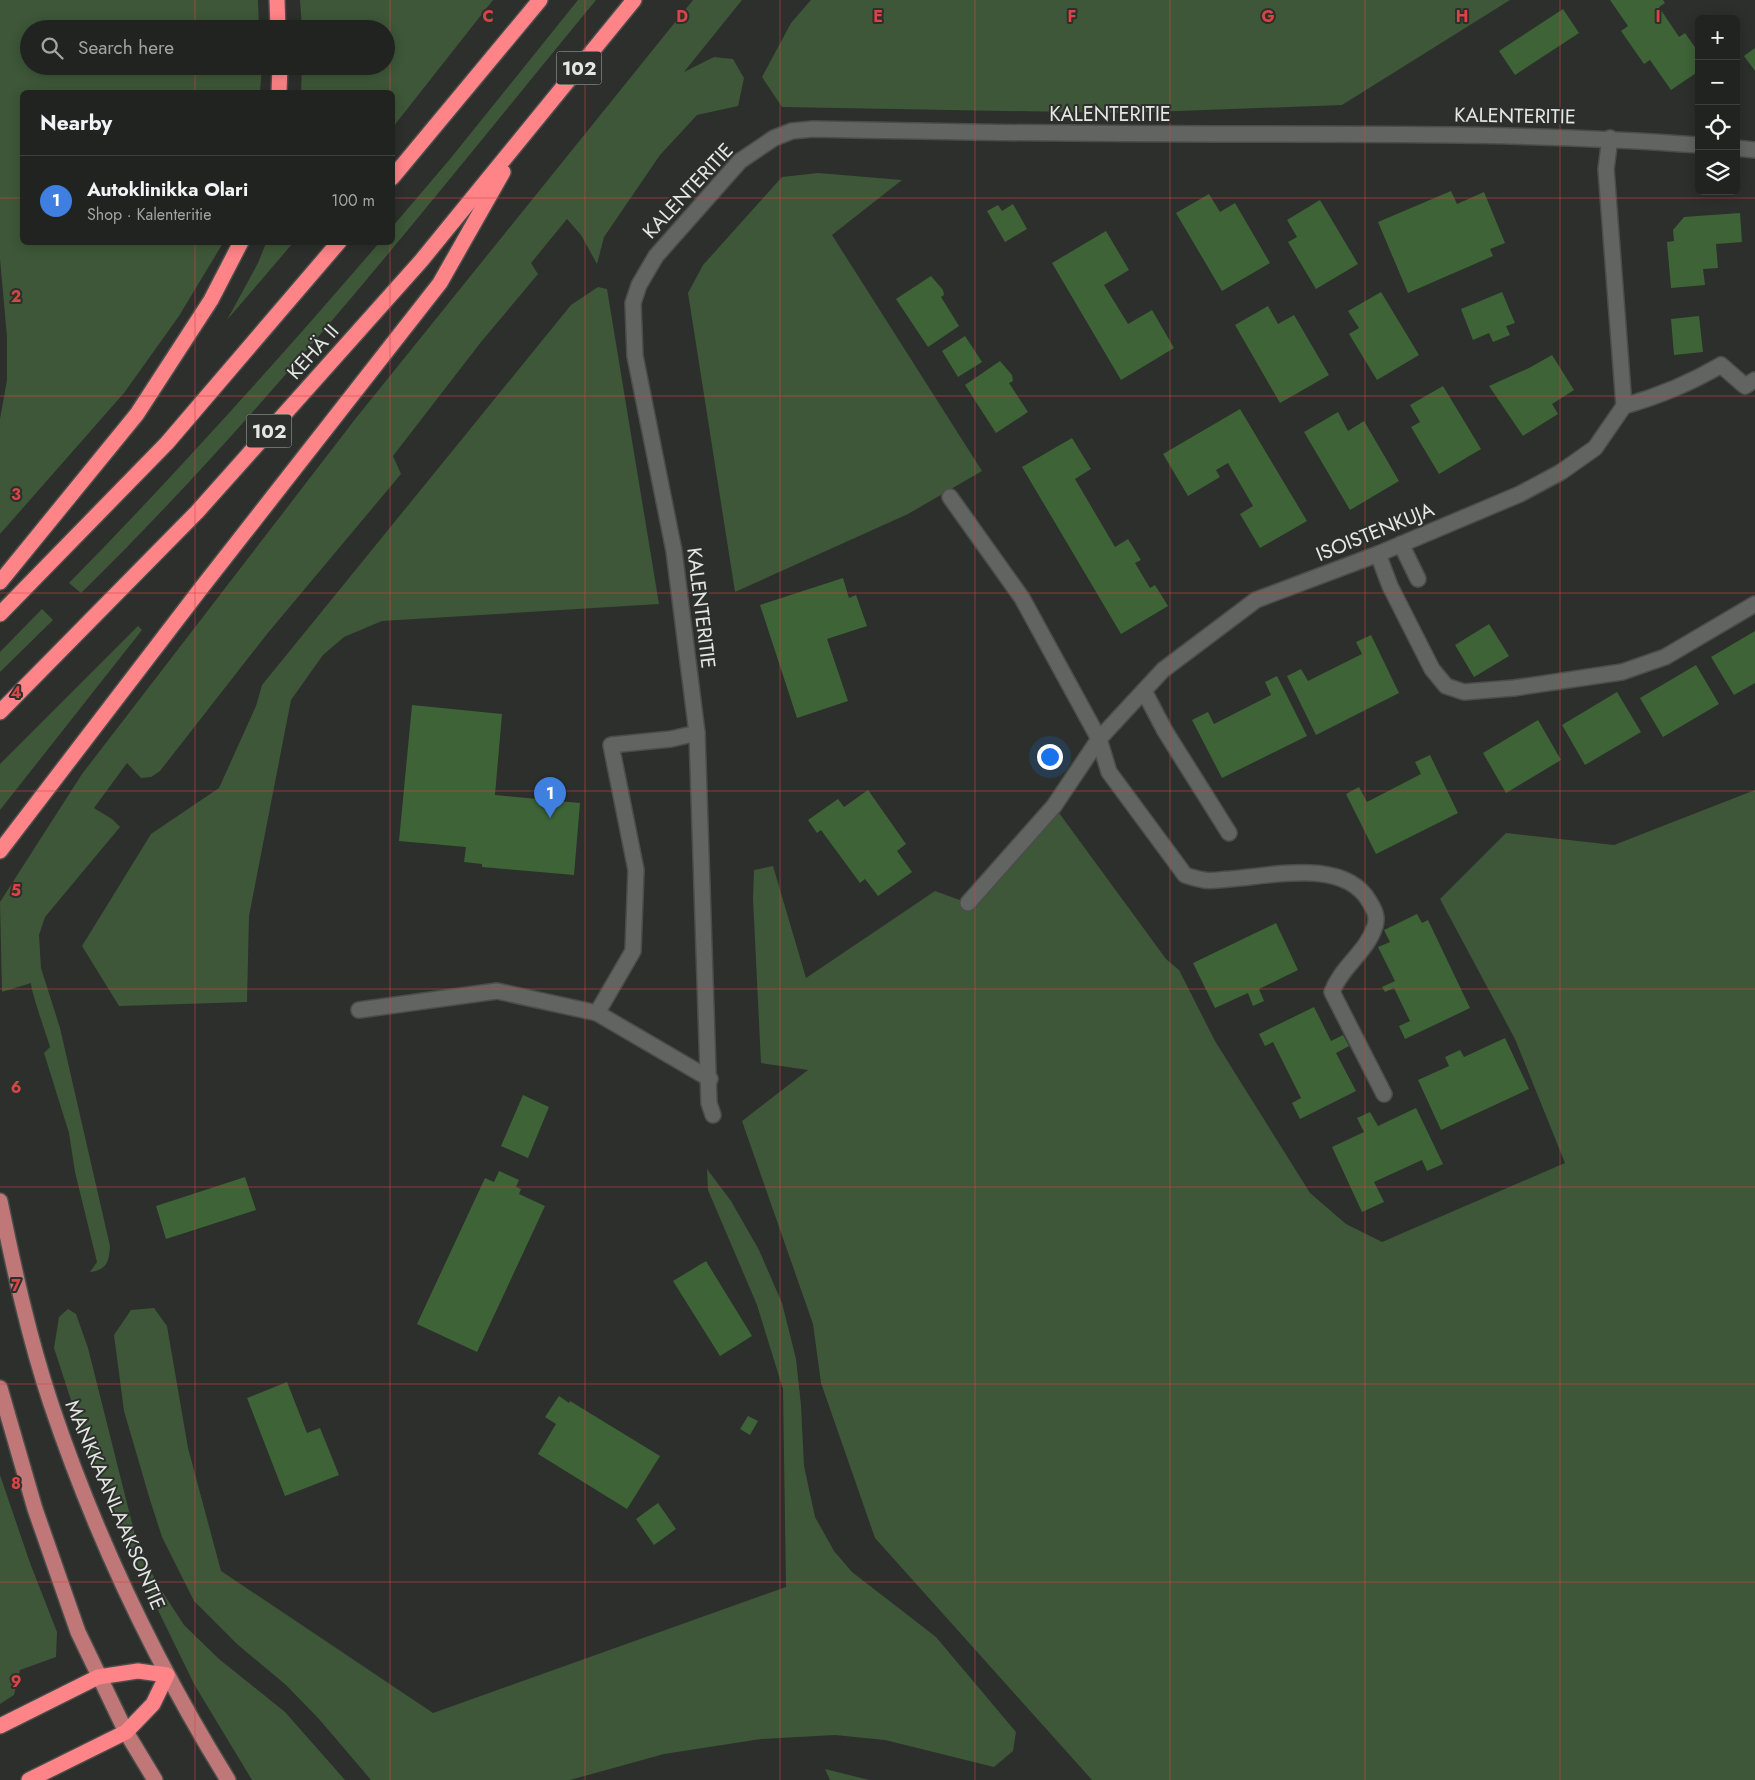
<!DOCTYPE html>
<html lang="en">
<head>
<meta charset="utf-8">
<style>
	body { margin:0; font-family:Jost,sans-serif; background:#292b29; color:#f1f3f6 }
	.controls { position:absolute; right:15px; top:15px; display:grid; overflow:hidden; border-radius:8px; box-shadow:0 2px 12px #0003 }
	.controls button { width:45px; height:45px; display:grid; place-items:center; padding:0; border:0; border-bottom:1px solid #3e403e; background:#212320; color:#f1f3f6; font:25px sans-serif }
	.you { position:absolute; left:1049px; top:756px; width:18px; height:18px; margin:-12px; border:4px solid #fff; border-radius:50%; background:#1a73e8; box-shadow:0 0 0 8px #1a73e833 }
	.badge { display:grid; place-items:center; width:32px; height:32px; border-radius:50%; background:#f59b9c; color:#fff; font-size:16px; font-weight:700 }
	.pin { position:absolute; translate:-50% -41px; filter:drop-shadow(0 1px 2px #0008) }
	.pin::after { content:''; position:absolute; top:26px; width:18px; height:15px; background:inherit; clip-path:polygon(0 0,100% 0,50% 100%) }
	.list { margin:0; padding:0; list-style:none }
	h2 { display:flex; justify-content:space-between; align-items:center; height:65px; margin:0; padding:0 20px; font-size:21px }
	h2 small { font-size:16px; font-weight:400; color:#a2a4a5 }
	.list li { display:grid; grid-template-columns:32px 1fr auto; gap:15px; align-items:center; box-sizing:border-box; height:90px; padding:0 20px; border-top:1px solid #3e403e }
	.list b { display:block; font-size:19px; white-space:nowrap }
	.list p { margin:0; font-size:16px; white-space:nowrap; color:#a2a4a5 }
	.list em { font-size:16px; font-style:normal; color:#a2a4a5 }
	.icon { flex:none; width:28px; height:28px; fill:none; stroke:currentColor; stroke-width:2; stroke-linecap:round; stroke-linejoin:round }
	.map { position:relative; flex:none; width:1755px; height:1780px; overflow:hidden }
	.search { position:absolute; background:#212320; box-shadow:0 2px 12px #0003; left:20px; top:20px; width:375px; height:55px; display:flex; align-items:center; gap:12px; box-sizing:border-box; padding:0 18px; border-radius:28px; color:#a2a4a5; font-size:19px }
	.panel { position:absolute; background:#212320; box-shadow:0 2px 12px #0003; left:20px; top:90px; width:375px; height:155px; border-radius:8px }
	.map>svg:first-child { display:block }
</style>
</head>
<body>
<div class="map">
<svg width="1755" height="1780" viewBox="0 0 1755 1780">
	<rect width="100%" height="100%" fill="#2c2f2b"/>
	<!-- green -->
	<g fill="#3e5738">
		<polygon points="0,0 258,0 259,29 29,29 29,66 262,66 260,92 22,92 22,242 223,243 179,316 124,393 0,534 0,419 7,380 7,337 0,259"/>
		<polygon points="300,0 493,0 393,127 392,92 301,92 302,66 386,66 386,29 302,29"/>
		<path d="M578,0H596C430,202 268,410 81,593L69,583C177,473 279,359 379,243L392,242L393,226L450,159Z"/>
		<path d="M693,0H742L684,72L714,57L733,59L744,78L738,106L697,115L660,155L604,237L597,264L581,235L567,219L531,263L538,274L481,342L393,456L401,474L267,634L160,771L151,777L141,778L127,763L94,808L112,819L120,827L45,917L39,935L41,968L60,1028L110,1246C109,1262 107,1270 90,1272L97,1262L75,1172L69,1133L44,1053L50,1047C47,1037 30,988 31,983L2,992L0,902L82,774L356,418Z"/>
		<polygon points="811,0 1510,0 1342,105 1124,113 782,107 762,77 791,23"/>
		<polygon points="818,173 902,180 832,235 982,471 908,514 735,592 688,293 703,265 782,177"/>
		<polygon points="266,243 293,243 227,320 258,263"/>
		<polygon points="598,287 607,289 659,604 382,621 344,637 323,655 291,700 249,916 247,1002 119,1006 82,946 151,834 219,788 256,706 262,685 571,305"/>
		<polygon points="42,609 53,620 0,672 0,652"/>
		<polygon points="138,626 142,630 0,810 0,764"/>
		<polygon points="1755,790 1755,1780 1092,1780 875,1538 821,1383 813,1324 742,1121 808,1070 761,1063 753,899 754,870 773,866 806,978 935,891 968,903 1054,806 1166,959 1179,970 1215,1041 1310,1193 1346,1224 1382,1242 1565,1163 1515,1039 1440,899 1506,833 1614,845"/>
		<polygon points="707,1169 731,1201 759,1250 782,1303 796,1359 801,1405 804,1466 815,1517 834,1551 852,1572 936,1637 1016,1732 1013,1751 994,1767 885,1740 835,1735 761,1739 664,1754 570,1780 371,1780 319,1719 286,1685 237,1644 194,1601 162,1537 150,1500 124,1411 114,1335 131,1310 154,1308 167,1326 188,1448 221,1571 433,1713 786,1587 783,1389 757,1305 708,1190"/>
		<polygon points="68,1309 76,1314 88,1348 135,1535 156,1582 184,1625 219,1659 285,1712 345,1780 252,1780 194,1684 155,1604 85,1443 54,1348 59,1317"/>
		<polygon points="0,1475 30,1563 57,1632 56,1657 20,1670 14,1695 0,1704"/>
		<polygon points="825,1769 869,1780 830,1780"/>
	</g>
	<!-- building -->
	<g fill="#3e6337">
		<polygon points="1610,0 1663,0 1665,3 1659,7 1679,37 1685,33 1699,53 1699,71 1671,90 1650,60 1644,64 1621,31 1628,26"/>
		<polygon points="1563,9 1579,33 1515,75 1499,51"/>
		<polygon points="1755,48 1755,71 1744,56"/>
		<polygon points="1451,191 1457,204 1484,192 1505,243 1490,249 1493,256 1408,293 1378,222"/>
		<polygon points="1209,194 1220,212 1235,203 1270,263 1222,291 1176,213"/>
		<polygon points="1320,200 1358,264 1316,289 1288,242 1297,237 1287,220"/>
		<polygon points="1013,204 1027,229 1005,242 987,211 998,205 1002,211"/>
		<polygon points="1740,213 1742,242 1716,244 1718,268 1703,269 1705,285 1671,288 1667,242 1674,241 1673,230 1684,217"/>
		<polygon points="1106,231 1129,270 1104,285 1128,324 1152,310 1174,348 1121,380 1052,263"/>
		<polygon points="931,276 943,290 944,295 941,297 959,326 928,347 896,299"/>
		<polygon points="1381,292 1419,355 1377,380 1349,334 1359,328 1348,311"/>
		<polygon points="1502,292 1515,323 1506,326 1510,335 1493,342 1489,333 1473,340 1461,309"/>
		<polygon points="1268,306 1278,324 1294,315 1329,375 1280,403 1235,325"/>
		<polygon points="1699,316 1703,352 1674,355 1671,319"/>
		<polygon points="965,336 982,362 958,377 942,351"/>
		<polygon points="1552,355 1574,390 1552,404 1558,414 1523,436 1489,386 1529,368"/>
		<polygon points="1000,361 1012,375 1013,381 1009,383 1028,412 996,433 965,385"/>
		<polygon points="1443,386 1481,449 1439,474 1411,427 1420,422 1410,405"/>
		<polygon points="1240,409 1307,521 1260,548 1240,514 1253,506 1228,463 1216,470 1220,477 1188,496 1163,454"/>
		<polygon points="1338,412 1348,431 1364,421 1399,481 1350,510 1304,432"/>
		<polygon points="1072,438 1091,469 1075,479 1115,547 1128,539 1141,560 1135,563 1150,588 1155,585 1168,606 1121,634 1022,467"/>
		<polygon points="843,578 849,598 856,595 867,626 827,639 848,701 797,718 760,605"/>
		<polygon points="1489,624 1509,656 1474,677 1455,645"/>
		<polygon points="1755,631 1755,683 1734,695 1711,657"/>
		<polygon points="1371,635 1399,693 1316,735 1287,676 1301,669 1308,681 1362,654 1356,642"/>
		<polygon points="1696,665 1719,704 1663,737 1640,698"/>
		<polygon points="1277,676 1307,736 1222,778 1192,720 1208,712 1214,724 1271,695 1265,682"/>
		<polygon points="1617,692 1641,732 1585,765 1562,725"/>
		<polygon points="412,705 502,714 495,795 580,803 574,875 482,867 482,864 464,862 466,847 399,841"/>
		<polygon points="1538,720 1561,760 1506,793 1483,753"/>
		<polygon points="1430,755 1458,813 1376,854 1346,794 1359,787 1367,802 1421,774 1415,762"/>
		<polygon points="868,790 906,844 897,851 912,872 878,896 865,879 860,883 821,830 817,833 808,820 838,799 844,807"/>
		<polygon points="1417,914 1422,923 1428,920 1470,1008 1405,1039 1399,1026 1410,1021 1394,988 1385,992 1382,987 1395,981 1378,947 1390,942 1384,930"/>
		<polygon points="1276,923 1298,970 1259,989 1264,1001 1253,1006 1248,993 1215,1008 1193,963"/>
		<polygon points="1314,1007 1331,1041 1343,1035 1349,1046 1336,1053 1356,1091 1300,1119 1292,1103 1301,1098 1273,1042 1265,1046 1259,1034"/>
		<polygon points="1505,1038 1529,1089 1441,1130 1418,1080 1449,1066 1445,1057 1460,1050 1464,1057"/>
		<polygon points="523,1095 549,1107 528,1158 501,1146"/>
		<polygon points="1416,1108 1443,1164 1427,1171 1422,1160 1374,1182 1384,1202 1362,1212 1332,1147 1364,1132 1357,1118 1370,1112 1378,1126"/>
		<polygon points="499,1171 519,1180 516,1187 521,1189 519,1194 545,1206 477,1352 417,1324 485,1178 494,1182"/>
		<polygon points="245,1177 256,1210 166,1239 156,1206"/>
		<polygon points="706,1261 752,1336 720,1356 673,1281"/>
		<polygon points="287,1382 307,1433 320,1428 339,1475 285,1496 247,1398"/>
		<polygon points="559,1396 569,1403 570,1401 660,1456 627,1509 538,1454 556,1424 545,1417"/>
		<polygon points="748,1416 758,1421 750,1435 740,1429"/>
		<polygon points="658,1503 676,1529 654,1545 636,1519"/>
	</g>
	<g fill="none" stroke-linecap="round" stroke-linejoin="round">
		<!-- lane casing -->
		<g stroke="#4a4d4a" stroke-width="18">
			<g id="lane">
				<path d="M1624,406C1659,396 1689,384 1721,365L1745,386L1755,380"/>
				<path d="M950,497L1022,598L1099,739L1109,772L1185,875C1191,877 1197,879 1204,880C1212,882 1222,879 1230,879C1271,876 1344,858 1369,901C1374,909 1378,916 1375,926C1367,952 1341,967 1332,992L1384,1094"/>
				<polyline points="1401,544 1418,579"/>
				<polyline points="1378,554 1390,586 1432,669 1446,686 1464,692 1514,688 1622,672 1665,657 1755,604"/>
				<polyline points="1144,691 1165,731 1229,833"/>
				<polyline points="597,1013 633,951 636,870 611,745 671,739 697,733"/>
			</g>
		</g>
		<!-- street casing -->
		<g stroke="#4a4d4a" stroke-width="18">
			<g id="street">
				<polyline points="1736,148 1755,150"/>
				<polyline points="968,903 1054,806 1099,739 1163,670 1256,600 1378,554 1520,494 1561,472 1595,448 1624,406 1606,169 1610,138"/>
				<polyline points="359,1010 497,991 597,1013 710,1079"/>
				<path d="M713,1115L709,1103L697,733L674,551L635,356L633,303L639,285L656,256L740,161L774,138L792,131L813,129C948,132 1083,134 1218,134C1379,134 1539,133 1699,145"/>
			</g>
		</g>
		<!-- primary casing -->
		<g stroke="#4a4d4a" stroke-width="18">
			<g id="primary">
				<path d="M0,1201C14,1269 29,1338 51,1404C95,1535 155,1662 228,1780"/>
				<polyline points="0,1388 35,1509 78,1632 126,1732 155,1780"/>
			</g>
		</g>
		<!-- highway casing -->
		<g stroke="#4a4d4a" stroke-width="18">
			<g id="highway">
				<polyline points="277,0 278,29"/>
				<polyline points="279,92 280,66"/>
				<polyline points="392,178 540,0"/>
				<polyline points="0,582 137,414 211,300 241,242"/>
				<polyline points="0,614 167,443 339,242"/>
				<polyline points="0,712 197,512 421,261 634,0"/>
				<polyline points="0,851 199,591 440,283 503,172"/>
				<polyline points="0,1726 98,1677 138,1671 167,1675 153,1704 126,1732 29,1780"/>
			</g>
		</g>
		<!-- lane -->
		<use href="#lane" stroke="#616460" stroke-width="15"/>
		<!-- street -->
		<use href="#street" stroke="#616460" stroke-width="15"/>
		<!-- primary -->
		<use href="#primary" stroke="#bf7778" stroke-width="15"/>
		<!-- highway -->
		<use href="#highway" stroke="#fe8488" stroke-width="15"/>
	</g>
	<!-- grid -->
	<path fill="none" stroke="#d84544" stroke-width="1" stroke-opacity="0.55" d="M195,0V29M390,0V92M585,0V1780M780,0V1780M975,0V1780M1170,0V1780M1365,0V1780M1560,0V1780M195,66V92M0,198H22M392,198H1755M195,242V1780M390,242V1780M0,396H1755M0,593H1755M0,791H1755M0,989H1755M0,1187H1755M0,1384H1755M0,1582H1755"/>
	<g text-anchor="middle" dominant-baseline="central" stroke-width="4" stroke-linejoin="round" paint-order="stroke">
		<!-- shield labels -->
		<g fill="#2c2f2b" stroke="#aeb0ad" stroke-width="1">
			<rect x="556.5" y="51.5" width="45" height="33" rx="4"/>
			<rect x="246.5" y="414.5" width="45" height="33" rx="4"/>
		</g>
		<g font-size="19" font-weight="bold" fill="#e5e7e5">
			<text x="579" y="68">102</text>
			<text x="269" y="431">102</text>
		</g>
		<!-- street labels -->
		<g font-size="20" fill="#e5e7e5" stroke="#2c2f2b">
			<text x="1110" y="114">KALENTERITIE</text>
			<text transform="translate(1515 116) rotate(1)">KALENTERITIE</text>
			<text transform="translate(688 191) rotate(-47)">KALENTERITIE</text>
			<text transform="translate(313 352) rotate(-48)">KEHÄ II</text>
			<text transform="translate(1375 532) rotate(-22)">ISOISTENKUJA</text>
			<text transform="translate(701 608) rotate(83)">KALENTERITIE</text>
			<text transform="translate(115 1505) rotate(67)">MANKKAANLAAKSONTIE</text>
		</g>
	</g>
	<g font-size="16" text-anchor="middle" font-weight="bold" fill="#d84544" stroke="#2c2f2b" stroke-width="4" stroke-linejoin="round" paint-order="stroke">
		<text x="488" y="22">C</text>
		<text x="682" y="22">D</text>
		<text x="878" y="22">E</text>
		<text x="1072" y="22">F</text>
		<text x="1268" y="22">G</text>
		<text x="1462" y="22">H</text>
		<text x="1658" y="22">I</text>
		<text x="16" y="302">2</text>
		<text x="16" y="500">3</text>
		<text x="16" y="698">4</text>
		<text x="16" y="896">5</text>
		<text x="16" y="1093">6</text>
		<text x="16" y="1291">7</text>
		<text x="16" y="1489">8</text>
		<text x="16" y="1687">9</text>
	</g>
</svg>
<div class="controls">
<button>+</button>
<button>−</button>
<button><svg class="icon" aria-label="locate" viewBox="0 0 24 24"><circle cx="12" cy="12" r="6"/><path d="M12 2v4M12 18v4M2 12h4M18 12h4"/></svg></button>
<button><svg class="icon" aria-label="layers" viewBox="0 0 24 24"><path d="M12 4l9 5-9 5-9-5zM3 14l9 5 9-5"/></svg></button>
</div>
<div class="you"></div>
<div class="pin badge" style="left:550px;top:818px;background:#3f7fe0">1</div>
<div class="search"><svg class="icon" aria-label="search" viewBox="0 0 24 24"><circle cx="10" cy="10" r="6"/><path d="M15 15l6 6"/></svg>Search here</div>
<section class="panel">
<h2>Nearby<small></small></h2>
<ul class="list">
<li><span class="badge" style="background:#3f7fe0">1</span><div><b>Autoklinikka Olari</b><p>Shop · Kalenteritie</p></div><em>100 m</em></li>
</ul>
</section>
</div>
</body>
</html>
